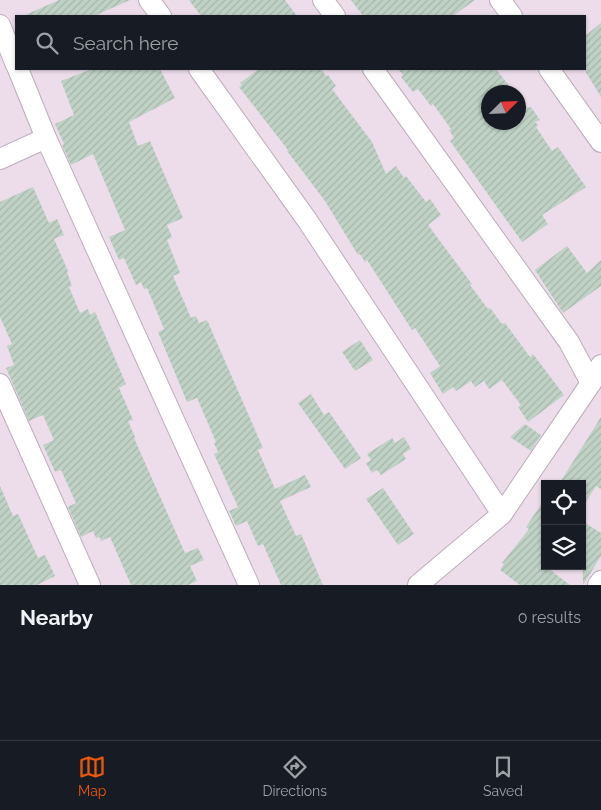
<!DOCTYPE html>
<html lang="en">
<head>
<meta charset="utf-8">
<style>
	body { margin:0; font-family:Raleway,sans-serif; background:#242831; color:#f1f3f6 }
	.controls { position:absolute; right:15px; bottom:15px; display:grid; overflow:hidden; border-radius:0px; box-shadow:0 1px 4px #0004 }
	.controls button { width:45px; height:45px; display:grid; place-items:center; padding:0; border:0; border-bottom:1px solid #363941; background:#171b24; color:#f1f3f6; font:25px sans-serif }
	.compass { position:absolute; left:481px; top:85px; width:45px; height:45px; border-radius:50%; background:#171b24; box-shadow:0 1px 4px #0004; rotate:66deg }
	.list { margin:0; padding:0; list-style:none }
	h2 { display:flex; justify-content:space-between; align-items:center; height:65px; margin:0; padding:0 20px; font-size:21px }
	h2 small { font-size:16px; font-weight:400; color:#9ea1a6 }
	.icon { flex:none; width:28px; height:28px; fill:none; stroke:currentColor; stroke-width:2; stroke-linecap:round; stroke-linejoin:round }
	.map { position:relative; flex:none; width:601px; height:585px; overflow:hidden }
	.search { position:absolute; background:#171b24; box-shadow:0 1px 4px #0004; left:15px; right:15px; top:15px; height:55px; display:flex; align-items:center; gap:12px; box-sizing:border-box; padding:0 18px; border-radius:0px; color:#9ea1a6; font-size:19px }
	.sheet { height:155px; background:#171b24 }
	nav { display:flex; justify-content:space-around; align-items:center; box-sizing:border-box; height:70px; border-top:1px solid #363941; background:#171b24; font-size:14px; color:#9ea1a6 }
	nav a { display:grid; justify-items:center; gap:2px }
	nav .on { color:#ea580c }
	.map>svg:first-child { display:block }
</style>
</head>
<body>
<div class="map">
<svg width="601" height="585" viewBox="0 0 601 585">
	<defs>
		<pattern id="building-hatch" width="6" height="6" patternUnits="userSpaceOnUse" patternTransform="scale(1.25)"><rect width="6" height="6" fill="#c0d2c6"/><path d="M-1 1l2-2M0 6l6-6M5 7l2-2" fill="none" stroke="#a6b5ab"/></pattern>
	</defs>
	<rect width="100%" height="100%" fill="#edddeb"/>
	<!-- building -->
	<g fill="url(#building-hatch)">
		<polygon points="59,0 130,0 94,16 23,16"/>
		<polygon points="189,0 285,0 297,16 201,16"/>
		<polygon points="351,0 475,0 453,16 363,16"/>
		<polygon points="601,23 601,97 585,71 585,36"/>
		<polygon points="92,69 160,69 175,98 129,122 138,146 150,141 183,218 167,225 172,237 167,240 180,273 173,276 191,318 196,316 199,323 207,320 263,448 258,450 275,489 305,475 311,487 280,501 296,536 301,534 323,585 281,585 263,544 258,546 247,521 236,526 229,511 238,507 214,454 218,452 214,443 216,442 197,398 187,402 158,332 164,329 147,288 144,289 141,282 136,285 124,258 119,260 109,237 125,230 93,154 71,165 62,145 64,144 55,124 74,115 61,81"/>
		<polygon points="259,69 321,69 326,76 328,75 336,86 332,89 372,142 386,174 396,166 404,178 406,176 426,202 430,199 441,215 428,225 472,284 470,285 488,309 490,308 502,324 505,323 530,357 533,354 564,395 528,422 518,407 521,405 502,380 489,389 484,381 475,387 471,381 456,391 453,387 443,394 430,373 440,366 415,328 412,330 367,260 365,262 360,254 358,255 325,201 287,151 288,150 239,87 242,85 240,83"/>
		<polygon points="398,69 496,69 514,92 488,92 488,122 518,122 518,95 528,108 531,107 540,120 535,122 538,125 536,127 552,151 558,147 586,187 542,215 548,224 522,242 450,141 454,138 449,130 451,129 433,104 431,106 418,89 413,92 401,77 403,75"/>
		<polygon points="33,187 49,223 57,219 64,235 54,239 68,271 67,272 72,286 69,287 80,313 88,309 90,315 95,312 126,384 119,388 133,420 128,421 135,437 134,438 185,553 198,548 204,560 190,566 197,581 188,585 131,585 110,537 101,541 100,537 96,538 93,531 81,537 68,507 76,503 61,470 55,472 43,445 54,440 43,415 29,421 6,368 14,365 7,346 12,344 0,317 0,202"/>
		<polygon points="567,246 587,273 601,260 601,286 563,313 535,270"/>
		<polygon points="360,340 373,360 355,371 342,352"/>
		<polygon points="311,394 324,415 329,412 361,458 345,469 298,403"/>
		<polygon points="601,417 601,489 596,486 582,508 582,484 559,484"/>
		<polygon points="525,424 541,435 531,451 510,437"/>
		<polygon points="404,437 411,449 403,454 406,459 381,475 377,470 372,473 366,463 371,460 367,454 392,438 395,443"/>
		<polygon points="0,486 13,516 18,514 38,558 45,555 55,576 37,585 0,585"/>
		<polygon points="383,488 414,534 398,545 366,499"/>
		<polygon points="545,498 545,566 570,585 520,585 500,570 504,564 502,563 529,529 526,527"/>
		<polygon points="582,521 601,533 601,556 583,585"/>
	</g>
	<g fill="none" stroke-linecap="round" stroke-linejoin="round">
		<!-- minor casing -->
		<g stroke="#bcadba" stroke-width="22">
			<g id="minor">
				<polyline points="149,0 161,16"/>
				<polyline points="323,0 335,16"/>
				<polyline points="500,0 512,16"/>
				<polyline points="0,25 16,65"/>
				<polyline points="18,69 46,138 249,585"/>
				<polyline points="199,69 307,220 502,514"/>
				<polyline points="373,69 569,342 591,383"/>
				<polyline points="549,69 601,142"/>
				<polyline points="0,159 46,138"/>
				<polyline points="0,384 90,585"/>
				<polyline points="418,585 502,514 591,383 601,365"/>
				<polyline points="598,585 601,581"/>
			</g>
		</g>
		<!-- minor -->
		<use href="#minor" stroke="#fff" stroke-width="20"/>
	</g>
</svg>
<div class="controls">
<button><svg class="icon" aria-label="locate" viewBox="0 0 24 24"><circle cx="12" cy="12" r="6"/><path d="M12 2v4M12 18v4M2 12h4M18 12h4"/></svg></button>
<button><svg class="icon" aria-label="layers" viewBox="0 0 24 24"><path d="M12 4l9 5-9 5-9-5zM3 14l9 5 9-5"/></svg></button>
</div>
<svg class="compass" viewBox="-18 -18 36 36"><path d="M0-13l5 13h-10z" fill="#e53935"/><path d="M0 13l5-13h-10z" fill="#9ea1a6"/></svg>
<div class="search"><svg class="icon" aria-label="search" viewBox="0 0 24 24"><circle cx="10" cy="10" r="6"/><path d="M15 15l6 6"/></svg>Search here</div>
</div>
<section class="sheet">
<h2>Nearby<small>0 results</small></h2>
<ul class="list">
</ul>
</section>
<nav>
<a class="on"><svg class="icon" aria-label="map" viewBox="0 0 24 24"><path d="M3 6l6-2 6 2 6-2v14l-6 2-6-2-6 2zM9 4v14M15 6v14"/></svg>Map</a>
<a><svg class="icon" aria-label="directions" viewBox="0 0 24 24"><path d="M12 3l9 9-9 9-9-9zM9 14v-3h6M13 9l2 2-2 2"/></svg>Directions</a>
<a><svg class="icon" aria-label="saved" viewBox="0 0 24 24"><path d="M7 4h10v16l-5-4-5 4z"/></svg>Saved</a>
</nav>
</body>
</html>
